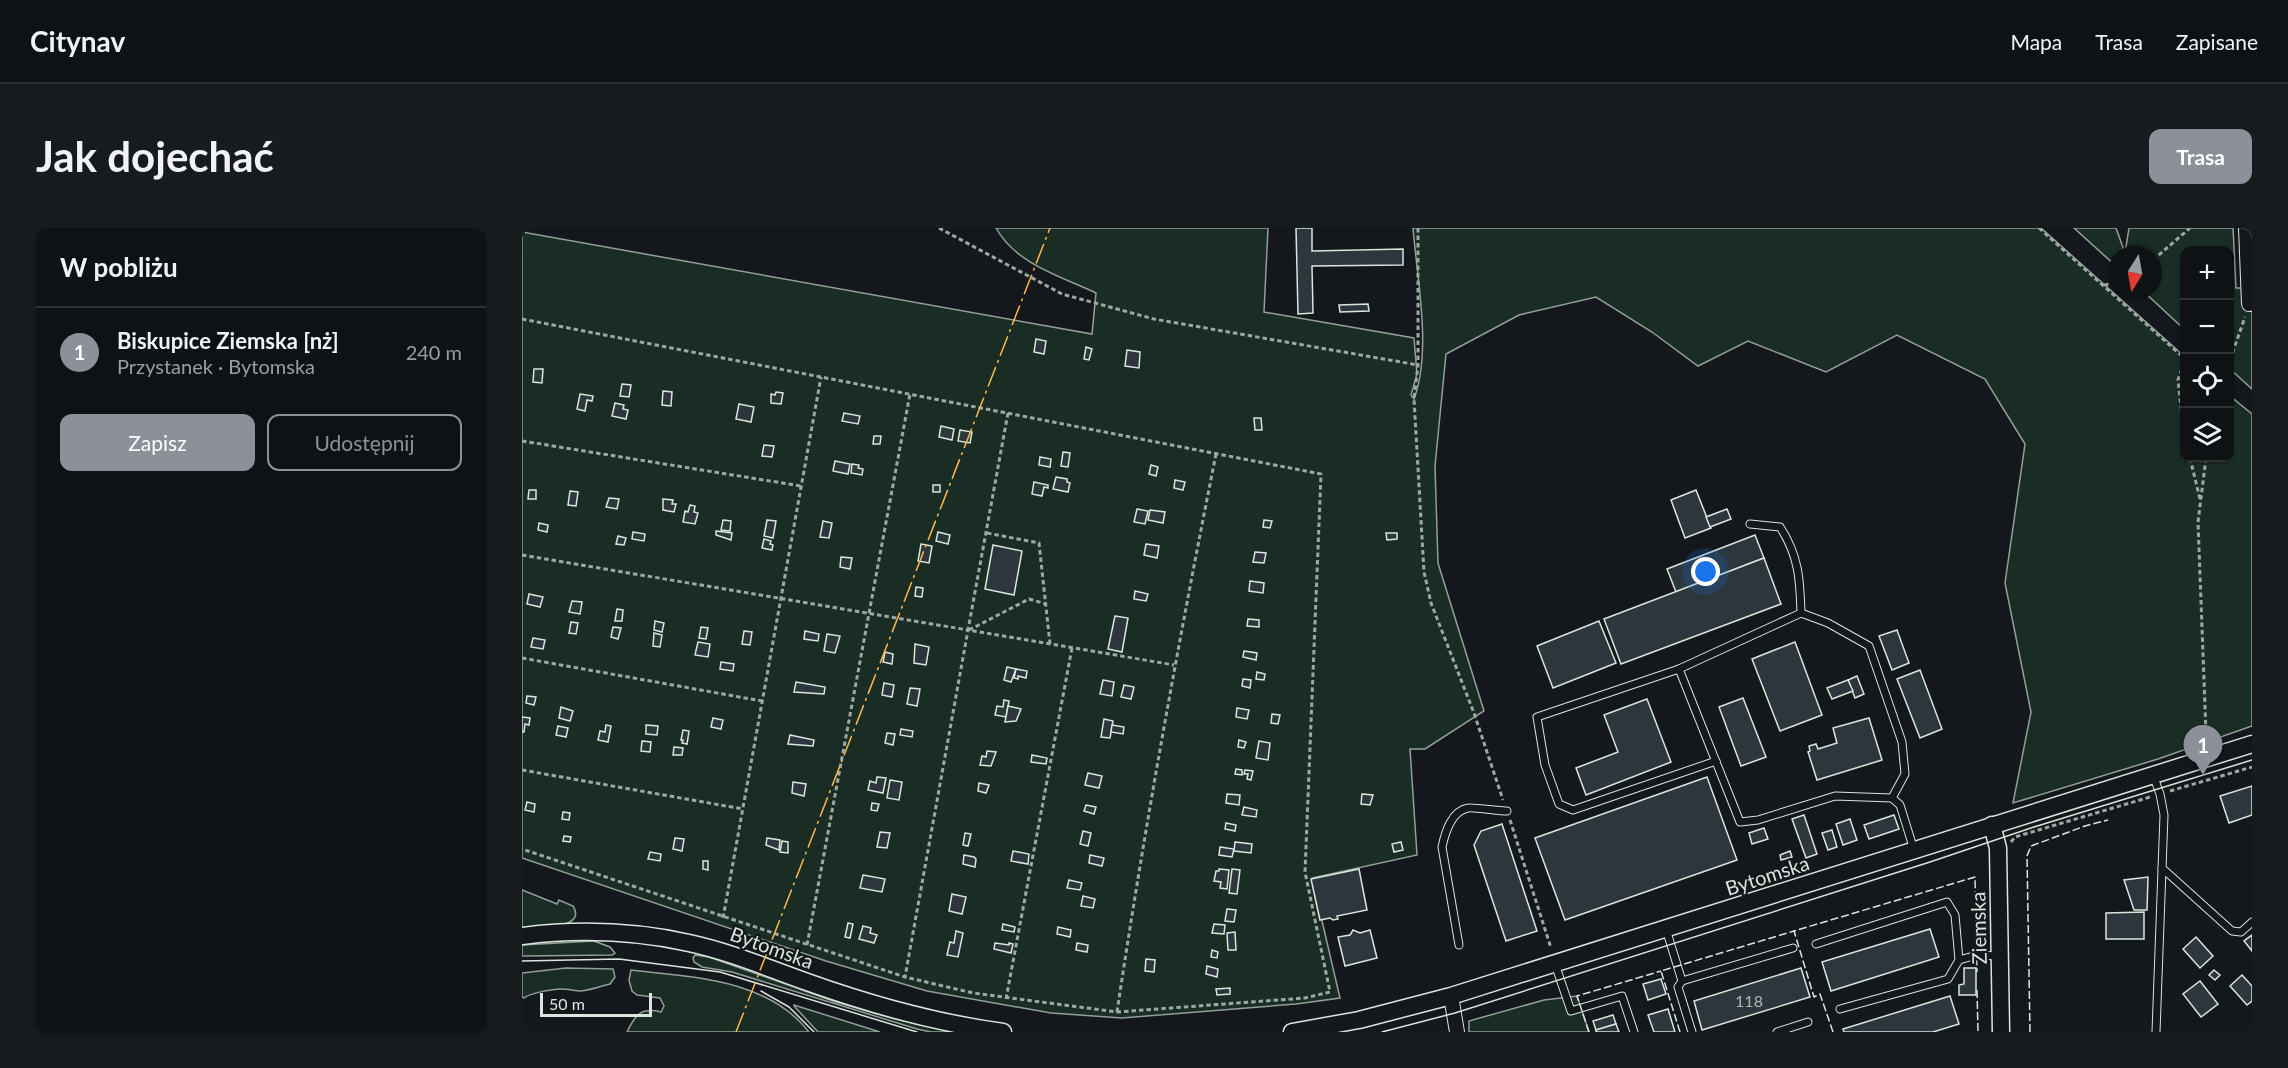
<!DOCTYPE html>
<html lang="pl">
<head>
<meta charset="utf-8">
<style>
	body { margin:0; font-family:Lato,sans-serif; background:#181b1e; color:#f1f3f6 }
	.controls { position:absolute; right:18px; top:18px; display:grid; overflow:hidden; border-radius:12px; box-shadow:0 2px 4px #0004 }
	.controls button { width:54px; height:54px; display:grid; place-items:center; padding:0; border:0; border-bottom:2px solid #2f3234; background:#0f1215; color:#f1f3f6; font:30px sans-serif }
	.compass { position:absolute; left:1586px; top:18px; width:54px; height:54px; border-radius:50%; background:#0f1215; box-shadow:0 2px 4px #0004; rotate:191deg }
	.scale { position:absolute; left:18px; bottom:15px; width:112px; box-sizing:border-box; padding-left:6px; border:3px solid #d8e6dc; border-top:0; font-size:16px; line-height:21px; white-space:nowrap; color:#d8e6dc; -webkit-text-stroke:4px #14181c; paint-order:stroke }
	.you { position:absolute; left:1184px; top:344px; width:21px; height:21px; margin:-15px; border:4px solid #fff; border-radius:50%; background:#1a73e8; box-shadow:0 0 0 9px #1a73e833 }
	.badge { display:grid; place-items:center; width:39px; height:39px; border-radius:50%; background:#8c9099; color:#fff; font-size:20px; font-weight:700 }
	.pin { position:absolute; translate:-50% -50px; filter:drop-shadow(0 2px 3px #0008) }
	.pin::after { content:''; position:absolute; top:32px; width:21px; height:18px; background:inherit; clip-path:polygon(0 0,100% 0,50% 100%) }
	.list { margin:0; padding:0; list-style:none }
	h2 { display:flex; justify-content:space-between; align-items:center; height:78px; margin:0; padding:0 24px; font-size:26px }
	h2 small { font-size:20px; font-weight:400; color:#9b9ea0 }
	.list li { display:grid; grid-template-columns:39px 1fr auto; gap:18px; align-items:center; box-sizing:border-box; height:90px; padding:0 24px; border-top:2px solid #2f3234 }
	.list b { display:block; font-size:22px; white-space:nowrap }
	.list p { margin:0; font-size:20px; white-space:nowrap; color:#9b9ea0 }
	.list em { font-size:20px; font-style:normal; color:#9b9ea0 }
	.actions { display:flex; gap:12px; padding:18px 24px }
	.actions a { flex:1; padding:14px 0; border:2px solid #8c9099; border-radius:12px; text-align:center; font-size:21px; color:#8c9099 }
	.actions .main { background:#8c9099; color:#fff }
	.icon { flex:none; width:33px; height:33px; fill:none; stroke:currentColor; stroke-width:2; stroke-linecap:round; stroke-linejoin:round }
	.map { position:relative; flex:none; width:1730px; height:804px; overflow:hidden; border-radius:12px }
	header { display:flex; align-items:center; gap:36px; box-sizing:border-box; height:84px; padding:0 30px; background:#0f1215; border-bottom:2px solid #2f3234 }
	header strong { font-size:28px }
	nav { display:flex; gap:33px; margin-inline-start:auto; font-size:21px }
	.intro { display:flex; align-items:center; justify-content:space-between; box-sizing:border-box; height:144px; padding:0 36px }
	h1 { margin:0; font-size:42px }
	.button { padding:15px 27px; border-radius:12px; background:#8c9099; color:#fff; font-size:21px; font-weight:700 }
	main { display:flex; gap:36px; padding:0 36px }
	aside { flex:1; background:#0f1215; border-radius:12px; box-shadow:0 2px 4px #0004 }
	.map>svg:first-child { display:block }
</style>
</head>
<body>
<header>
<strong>Citynav</strong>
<nav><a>Mapa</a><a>Trasa</a><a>Zapisane</a></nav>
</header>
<div class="intro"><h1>Jak dojechać</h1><a class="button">Trasa</a></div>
<main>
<aside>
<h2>W pobliżu<small></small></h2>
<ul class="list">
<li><span class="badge">1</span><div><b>Biskupice Ziemska [nż]</b><p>Przystanek · Bytomska</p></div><em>240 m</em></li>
</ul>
<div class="actions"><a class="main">Zapisz</a><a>Udostępnij</a></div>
</aside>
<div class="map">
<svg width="1730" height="804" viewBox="0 0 1730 804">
	<rect width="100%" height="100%" fill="#14181c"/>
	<!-- green -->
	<g fill="#1a2d24" stroke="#939e99" stroke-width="1.5">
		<path d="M474,0H746L742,84L892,110L895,146L889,167L892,171C910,122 895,51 891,0H1519L1662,128V230H1708V168L1730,186V498L1636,531L1491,575L1509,484L1483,355L1503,216L1463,151L1375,107L1304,144L1226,113L1176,138L1130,104L1074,69L997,87L924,126L913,238L916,335L962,483L903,521H888L895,627L790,650L818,770L774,776L600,790L529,785L405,763L304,733L0,630V4L570,106L574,65C538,48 494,36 474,0Z"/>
		<polygon points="1552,0 1594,0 1603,25 1607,0 1711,0 1714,60 1730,60 1730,161 1708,141 1708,22 1662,22 1662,101 1621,63 1631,63 1631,27 1595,27 1595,39"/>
		<path d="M0,662L35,676L37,672L51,678C66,702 13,699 0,700Z"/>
		<polygon points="72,713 88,719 93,725 90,727 0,728 0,717"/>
		<polygon points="173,727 187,729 314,774 373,791 430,804 409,804 395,801 210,744 180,739 172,734 171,730"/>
		<path d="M44,740L91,741L93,749L88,756C79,758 69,762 59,763C53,763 46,761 39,761C31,761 8,765 2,770L0,769V745Z"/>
		<path d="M109,742C170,749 246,751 287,804H105C113,787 119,779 139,784L142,778L138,770L115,767L110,763L107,752Z"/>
		<polygon points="1055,768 1067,804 947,804 947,793 1022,772"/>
		<polygon points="272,778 272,777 358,804 296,804"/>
	</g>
	<!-- building -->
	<g fill="#2c363c" stroke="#d8e6dc" stroke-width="1.5">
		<polygon points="774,0 790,0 790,23 881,21 881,37 790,38 791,85 776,86"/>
		<polygon points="846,76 847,83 818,84 817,77"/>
		<polygon points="514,111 524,113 522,126 512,124"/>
		<polygon points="564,119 570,121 567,132 562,131"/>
		<polygon points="605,122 618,124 617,140 603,138"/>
		<polygon points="12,141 21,141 20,155 11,154"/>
		<polygon points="100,156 109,157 107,169 98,168"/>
		<polygon points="141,163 150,164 149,178 140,177"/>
		<polygon points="254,164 261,165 259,176 249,175 249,166 253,167"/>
		<polygon points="58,166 71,168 70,173 65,172 63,183 55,181"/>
		<polygon points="93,175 102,177 101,181 106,182 104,191 90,188"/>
		<polygon points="217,176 232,179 229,194 214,191"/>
		<polygon points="322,185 338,188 336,196 320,193"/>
		<polygon points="732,190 739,190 740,202 733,202"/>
		<polygon points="419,198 432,201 430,212 417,209"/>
		<polygon points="438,202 450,204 448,215 436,213"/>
		<polygon points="352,208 359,208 358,216 351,216"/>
		<polygon points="242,217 252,218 250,229 240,228"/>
		<polygon points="541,224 548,225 546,239 539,238"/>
		<polygon points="518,229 529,231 528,239 517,237"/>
		<polygon points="313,233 328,236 326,246 311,243"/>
		<polygon points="330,236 337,237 336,240 341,241 340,247 329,245"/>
		<polygon points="629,237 636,239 634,248 627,246"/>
		<polygon points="534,249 545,251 545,254 548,255 546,264 531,261"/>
		<polygon points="653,252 663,254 661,262 652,260"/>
		<polygon points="512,254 526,257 526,260 522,259 520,268 510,266"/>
		<rect x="411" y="257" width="7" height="7"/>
		<polygon points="7,262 14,262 14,271 6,271"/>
		<polygon points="1174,262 1189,300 1163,310 1149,272"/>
		<polygon points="48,263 56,264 54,278 46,277"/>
		<polygon points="87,270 97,271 95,281 84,279"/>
		<polygon points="141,271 151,272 150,276 154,276 152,284 141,282"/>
		<polygon points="168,277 173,278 172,284 176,285 173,296 161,294 163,283 166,284"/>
		<polygon points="615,281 626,283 623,296 612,294"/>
		<polygon points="1205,281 1209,291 1188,299 1184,289"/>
		<polygon points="628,282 643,284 641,295 626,292"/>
		<polygon points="201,292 209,293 208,303 199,302"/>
		<polygon points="245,292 254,293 251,310 242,308"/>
		<polygon points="742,292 750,293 748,300 741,299"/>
		<polygon points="301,293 310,295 307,310 298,309"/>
		<polygon points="17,295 26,297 25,304 16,302"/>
		<polygon points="194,303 210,305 209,312 194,307"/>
		<polygon points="111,304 123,306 122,313 110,311"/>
		<polygon points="416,304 428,307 426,316 414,313"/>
		<polygon points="864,305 875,305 875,311 865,312"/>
		<polygon points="1233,307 1242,330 1154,364 1145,341"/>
		<polygon points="96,308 104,310 102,317 94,316"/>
		<polygon points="242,311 249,313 248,316 251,317 250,322 240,320"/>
		<polygon points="399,316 410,318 407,335 396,333"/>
		<polygon points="624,316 637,318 635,330 622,327"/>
		<polygon points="471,317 500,323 492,367 463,361"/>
		<polygon points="733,324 744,325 742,335 731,334"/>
		<polygon points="319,329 330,330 328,341 318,339"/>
		<polygon points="1242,330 1259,376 1099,436 1082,391"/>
		<polygon points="728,353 742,355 741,365 727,363"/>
		<polygon points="394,359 401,360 400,369 393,368"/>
		<polygon points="613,363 626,366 624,373 612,371"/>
		<polygon points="7,366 21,369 18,379 5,376"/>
		<polygon points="50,373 60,374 58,386 47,384"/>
		<polygon points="95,381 101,382 100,393 93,393"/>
		<polygon points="593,388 606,390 600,424 586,421"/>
		<polygon points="726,391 737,392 737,399 725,398"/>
		<polygon points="133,393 142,395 140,404 132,402"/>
		<polygon points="1077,393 1094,435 1031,460 1015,418"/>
		<polygon points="49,394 56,395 54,406 47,405"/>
		<polygon points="91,399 99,400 96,411 89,409"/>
		<polygon points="179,399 186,400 184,411 177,410"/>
		<polygon points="1375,402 1387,435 1370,442 1357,408"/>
		<polygon points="222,403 230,404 228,417 220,416"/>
		<polygon points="283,403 297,406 296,413 282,411"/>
		<polygon points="132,405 140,407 138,419 131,418"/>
		<polygon points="305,406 318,408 313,425 302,423"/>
		<polygon points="11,410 23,412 21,421 9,419"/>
		<polygon points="176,414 188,416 186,429 173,427"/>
		<polygon points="1273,414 1300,487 1258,503 1230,431"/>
		<polygon points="393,416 407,419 404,437 392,435"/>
		<polygon points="722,423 735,425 734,432 721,429"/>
		<polygon points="363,424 371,426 370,436 361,434"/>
		<polygon points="199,434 212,436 211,443 198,441"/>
		<polygon points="485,439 494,441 489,454 482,452"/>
		<polygon points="494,441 505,443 504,450 496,448 496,451 492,450"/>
		<polygon points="1398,442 1420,501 1398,510 1375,451"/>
		<polygon points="735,444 743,446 742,452 734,451"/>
		<polygon points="1335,448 1342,466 1333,470 1326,452"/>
		<polygon points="721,451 729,452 728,460 720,458"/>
		<polygon points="581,452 592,454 590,468 578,466"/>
		<polygon points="1326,452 1331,463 1310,471 1305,460"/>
		<polygon points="274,454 303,459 302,466 272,464"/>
		<polygon points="362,455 372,457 370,469 360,467"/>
		<polygon points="602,457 612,459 609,471 599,469"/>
		<polygon points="388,460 398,461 395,478 385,476"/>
		<polygon points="5,468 14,469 12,477 4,475"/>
		<polygon points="1221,470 1244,529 1219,538 1197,479"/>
		<polygon points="1125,471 1149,534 1064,567 1054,540 1096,524 1082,487"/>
		<polygon points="482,472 487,473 484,489 473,487 475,478 481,479"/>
		<polygon points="486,478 499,481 494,493 483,494"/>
		<polygon points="39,479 51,483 48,493 37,490"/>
		<polygon points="715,480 727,482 725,491 714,489"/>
		<polygon points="750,486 758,487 756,496 749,495"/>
		<polygon points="0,489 8,490 7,497 3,496 2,504 0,504"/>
		<polygon points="191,490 201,492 199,501 189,499"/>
		<polygon points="1347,490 1360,532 1295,552 1286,524 1288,523 1287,518 1294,516 1296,521 1315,515 1311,500"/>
		<polygon points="582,491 591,493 588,510 579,509"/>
		<polygon points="84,497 89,498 86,514 76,512 78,503 83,504"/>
		<polygon points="124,497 136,498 135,507 124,506"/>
		<polygon points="590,497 602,499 601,506 589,504"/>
		<polygon points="36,498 46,500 44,509 34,507"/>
		<polygon points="379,501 391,503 390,509 378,507"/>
		<polygon points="161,502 167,503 165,516 160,515 161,512 159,512"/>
		<polygon points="365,505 373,506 371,517 363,515"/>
		<polygon points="268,507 292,512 291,518 266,516"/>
		<polygon points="717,512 724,514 722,520 716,519"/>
		<polygon points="120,513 129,514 128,524 119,523"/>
		<polygon points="737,513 748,515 746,532 734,530"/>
		<polygon points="152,519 161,520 160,527 151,527"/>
		<polygon points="465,523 474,524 469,538 458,537 460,528 464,529"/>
		<polygon points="510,527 525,530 524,536 509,534"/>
		<polygon points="714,541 720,542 720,547 713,546"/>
		<polygon points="723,542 731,543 729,552 725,551 726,546 722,546"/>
		<polygon points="566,545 580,548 577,560 563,557"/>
		<polygon points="355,549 364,550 361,565 346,562 348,553 354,555"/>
		<polygon points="1185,549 1215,632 1043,692 1013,610"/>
		<polygon points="368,552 380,554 377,572 365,570"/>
		<polygon points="271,554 284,556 282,568 270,565"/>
		<polygon points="457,555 467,557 464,565 456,563"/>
		<polygon points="1730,558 1730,587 1707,595 1698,568"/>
		<polygon points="705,566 718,567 717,577 704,575"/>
		<polygon points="840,566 851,567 848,577 839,576"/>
		<polygon points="5,574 13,576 12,584 3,582"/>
		<polygon points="350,575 357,576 355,583 349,582"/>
		<polygon points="564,577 574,579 572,586 562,583"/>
		<polygon points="722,579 735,582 734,589 720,587"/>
		<polygon points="41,584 48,585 47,592 40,591"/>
		<polygon points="1282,587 1295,626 1284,630 1270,591"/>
		<polygon points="1372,587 1377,601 1347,611 1342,597"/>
		<polygon points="1328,591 1335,612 1321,617 1314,596"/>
		<polygon points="704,595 714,597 713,603 703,601"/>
		<polygon points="980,596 1015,703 984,713 952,617 959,603"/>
		<polygon points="1242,600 1246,611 1230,616 1227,605"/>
		<polygon points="1310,602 1315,619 1306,622 1300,605"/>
		<polygon points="561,603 569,605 566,618 558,616"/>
		<polygon points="358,604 368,605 365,620 355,619"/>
		<polygon points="443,605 449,606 446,618 441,617"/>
		<polygon points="42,608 49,609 48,614 41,613"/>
		<polygon points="153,610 162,611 160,623 151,621"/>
		<polygon points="245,610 258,612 257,622 244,617"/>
		<polygon points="260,613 266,614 266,625 258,624"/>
		<polygon points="713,614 730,616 729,625 712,623"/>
		<polygon points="879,614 881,622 872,624 870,616"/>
		<polygon points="698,619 712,621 710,629 697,627"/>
		<polygon points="491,623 507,626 506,636 489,633"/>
		<polygon points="1268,623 1270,629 1259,632 1258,627"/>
		<polygon points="128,624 139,626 138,633 126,631"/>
		<polygon points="442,627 452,629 454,631 453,639 441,636"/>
		<polygon points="568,627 582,630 580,638 567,635"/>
		<polygon points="181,633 186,633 186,642 181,641"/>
		<polygon points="697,641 707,642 705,661 698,660 699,654 692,653 694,643 697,643"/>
		<polygon points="710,641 718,642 715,666 707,665"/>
		<polygon points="837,641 845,682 815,688 816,691 811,692 808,690 798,692 789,651"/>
		<polygon points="341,647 363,651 360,664 338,660"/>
		<polygon points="1626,649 1625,682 1612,682 1602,652"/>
		<polygon points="547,652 560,655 558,662 545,660"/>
		<polygon points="430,666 444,669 440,686 427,683"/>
		<polygon points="561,668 573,671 571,680 559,678"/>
		<polygon points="705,681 714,682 712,694 703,693"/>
		<polygon points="1622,684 1622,711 1584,711 1584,685"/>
		<polygon points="326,695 331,696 328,710 323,709"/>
		<polygon points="481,696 493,699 492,704 480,702"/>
		<polygon points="692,696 703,697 702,706 690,705"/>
		<polygon points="341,698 349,700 348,705 355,707 352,715 337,711"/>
		<polygon points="536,699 549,702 548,709 535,706"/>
		<polygon points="1408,701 1417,729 1309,763 1300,734"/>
		<polygon points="831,702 838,705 848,702 855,730 823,738 816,709 828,707"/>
		<polygon points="434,703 441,705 436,729 425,727 428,714 432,715"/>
		<polygon points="713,704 714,722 706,722 705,705"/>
		<polygon points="1730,707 1730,723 1722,713"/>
		<polygon points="1674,709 1691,728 1678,740 1661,721"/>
		<polygon points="473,715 487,717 487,715 491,716 489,725 472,721"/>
		<polygon points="555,715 566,717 565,724 554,722"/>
		<polygon points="690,722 696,724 695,730 689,729"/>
		<polygon points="624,731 633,732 632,744 623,743"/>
		<polygon points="685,738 696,741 695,749 684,746"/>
		<polygon points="1279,740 1288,769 1180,802 1172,773"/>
		<polygon points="1442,740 1454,740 1454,767 1437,767 1437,757 1442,756"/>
		<polygon points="1692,742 1698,747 1693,752 1687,747"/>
		<polygon points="1720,747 1730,758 1730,773 1725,777 1708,758"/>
		<polygon points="1139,751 1144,766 1126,772 1121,756"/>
		<polygon points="1678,753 1696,776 1679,789 1661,766"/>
		<polygon points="708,760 708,766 695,767 694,761"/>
		<polygon points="1428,768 1437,796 1411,804 1322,804 1321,801"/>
		<polygon points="1146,781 1153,804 1132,804 1126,787"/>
		<polygon points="1091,787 1094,796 1074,802 1071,793"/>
		<polygon points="1094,796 1097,804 1074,804 1074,802"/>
	</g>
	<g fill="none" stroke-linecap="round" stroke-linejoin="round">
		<!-- service casing -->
		<g stroke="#d8e6dc" stroke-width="9">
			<g id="service">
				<path d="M1228,296L1258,299C1277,328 1278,352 1279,385"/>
				<polyline points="1157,441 1218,594 1236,592 1313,568 1370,570 1378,577 1392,622"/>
				<polyline points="1194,533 1051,582 1037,576 1023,537 1015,489 1157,441 1279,385 1306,395 1347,418 1380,514 1383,546 1370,570"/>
				<polyline points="1631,547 1638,566 1642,587 1634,804"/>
				<polyline points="1640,640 1710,703 1719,704 1730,694"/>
				<polyline points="1144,701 1160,753 1156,759 1170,804"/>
				<polyline points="1294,716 1425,674 1433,687 1437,732"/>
				<path d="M937,717L920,619C923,605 929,583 946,580C951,579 977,583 985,583"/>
				<polyline points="1033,736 1049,783 1100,768 1112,804"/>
				<polyline points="1160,753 1271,720"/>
				<polyline points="1318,781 1426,751 1437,732 1455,727 1477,728"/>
				<polyline points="1255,804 1286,794"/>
			</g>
		</g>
		<!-- minor casing -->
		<g stroke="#d8e6dc" stroke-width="16">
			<g id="minor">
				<polyline points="1724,0 1727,76"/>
				<polyline points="929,768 935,804"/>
			</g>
		</g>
		<!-- tertiary casing -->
		<g stroke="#d8e6dc" stroke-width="19">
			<g id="tertiary">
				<polyline points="1470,597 1476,620 1479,804"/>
				<path d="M0,708C55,701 113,703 167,715C209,724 248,741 288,755C350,777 415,795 481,804"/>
				<polyline points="770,804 837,792 929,768 1730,516"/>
			</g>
		</g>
		<!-- path -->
		<g stroke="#9da8a2" stroke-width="3" stroke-dasharray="4.5 3" stroke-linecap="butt">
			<polyline points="417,0 540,66 632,91 896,137"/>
			<polyline points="896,0 896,137 892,171 902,344 909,375 952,485 981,572"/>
			<polyline points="1517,0 1662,130"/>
			<polyline points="1631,32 1668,0"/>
			<polyline points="1582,57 1595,55"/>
			<polyline points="0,91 799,246 783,644 808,764 783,770 595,784 451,765 383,749 0,621"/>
			<polyline points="1708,132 1723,89"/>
			<polyline points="1662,134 1656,152 1662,207"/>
			<polyline points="486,185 446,402 652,437"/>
			<polyline points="0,213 279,258"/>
			<polyline points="1668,230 1678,271"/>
			<polyline points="1684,230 1676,294 1684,505 1687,515"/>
			<polyline points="465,305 517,315 528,416"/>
			<polyline points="0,327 446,402 383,749"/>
			<polyline points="447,402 507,371 524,376"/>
			<polyline points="0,430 240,473"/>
			<polyline points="0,542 221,581"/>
			<polyline points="1648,563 1730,539"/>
			<polyline points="988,592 1029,720"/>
			<polyline points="1489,614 1493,609 1628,569"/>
			<polyline points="201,690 299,149"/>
			<polyline points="285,717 388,166"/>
			<polyline points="484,771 550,420"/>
			<path d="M595,784C623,597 657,411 694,226"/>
		</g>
		<!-- service -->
		<use href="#service" stroke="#14181c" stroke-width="7"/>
		<!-- minor -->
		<use href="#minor" stroke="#14181c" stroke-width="14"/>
		<!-- tertiary -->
		<use href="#tertiary" stroke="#14181c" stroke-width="16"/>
		<!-- tram -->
		<g stroke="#d8e6dc" stroke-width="1.5">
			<polyline points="0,733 97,731 198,744 395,804"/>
			<polyline points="239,763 267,779 292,804"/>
			<polyline points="860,804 933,785 1408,634 1512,599 1730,532"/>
		</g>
		<!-- fence -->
		<g stroke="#d8e6dc" stroke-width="1.5" stroke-dasharray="8 3" stroke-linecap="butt">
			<polyline points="1455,762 1456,804"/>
			<polyline points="1067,804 1055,768 1139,743"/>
			<polyline points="1158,804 1139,743 1272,703"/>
			<polyline points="1311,804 1298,766 1292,769 1272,703 1453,649 1455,744"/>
			<polyline points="1508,804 1505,628 1509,618 1563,598 1586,592"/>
		</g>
		<!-- power -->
		<polyline stroke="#ffb74d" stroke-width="1.5" stroke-dasharray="21 4.5 3 4.5" stroke-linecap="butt" points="214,804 528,0"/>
	</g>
	<g text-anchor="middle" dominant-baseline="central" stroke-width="4.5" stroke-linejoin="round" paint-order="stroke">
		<!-- number labels -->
		<g font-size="16" fill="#adbab4">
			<text x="1227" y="772">118</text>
		</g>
		<!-- street labels -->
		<g font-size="20" fill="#d8e6dc" stroke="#14181c">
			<text transform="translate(1245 647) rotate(-18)">Bytomska</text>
			<text transform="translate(1456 700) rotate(-91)">Ziemska</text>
			<text transform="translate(250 719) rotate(20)">Bytomska</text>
		</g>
	</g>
</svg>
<div class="controls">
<button>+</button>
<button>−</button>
<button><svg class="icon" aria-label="locate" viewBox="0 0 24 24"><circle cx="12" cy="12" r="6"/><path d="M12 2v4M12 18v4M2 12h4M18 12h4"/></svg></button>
<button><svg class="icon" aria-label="layers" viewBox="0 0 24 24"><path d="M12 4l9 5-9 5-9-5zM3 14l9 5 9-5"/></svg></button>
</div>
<svg class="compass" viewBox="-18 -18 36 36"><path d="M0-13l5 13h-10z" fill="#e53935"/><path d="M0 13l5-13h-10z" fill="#9b9ea0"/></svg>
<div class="scale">50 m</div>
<div class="you"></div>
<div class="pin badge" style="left:1681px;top:547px">1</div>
</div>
</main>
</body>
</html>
